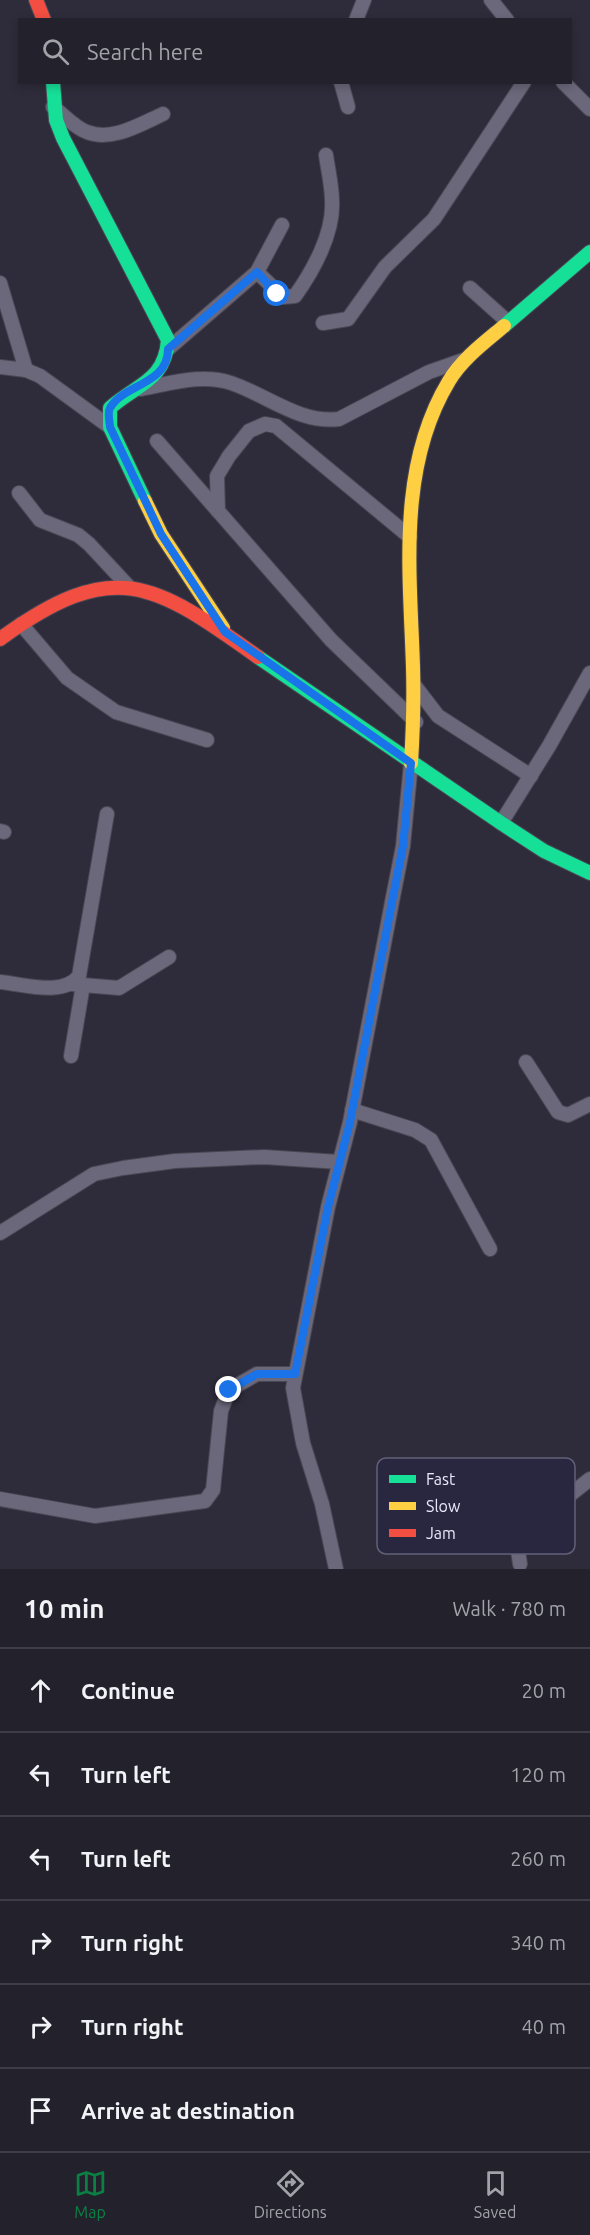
<!DOCTYPE html>
<html lang="en">
<head>
<meta charset="utf-8">
<style>
	body { margin:0; font-family:Ubuntu,sans-serif; background:#2a2934; color:#f1f3f6 }
	.stop { position:absolute; width:18px; height:18px; margin:-14px; border:4px solid #1a73e8; border-radius:50%; background:#fff }
	.stop.end { background:#1a73e8; border-color:#fff; box-shadow:0 2px 6px #0008 }
	.list { margin:0; padding:0; list-style:none }
	h2 { display:flex; justify-content:space-between; align-items:center; height:78px; margin:0; padding:0 24px; font-size:26px }
	h2 small { font-size:20px; font-weight:400; color:#a2a3a9 }
	.list li { display:grid; grid-template-columns:39px 1fr auto; gap:18px; align-items:center; box-sizing:border-box; height:84px; padding:0 24px; border-top:2px solid #3f3e48 }
	.list b { display:block; font-size:22px; white-space:nowrap }
	.list em { font-size:20px; font-style:normal; color:#a2a3a9 }
	.icon { flex:none; width:33px; height:33px; fill:none; stroke:currentColor; stroke-width:2; stroke-linecap:round; stroke-linejoin:round }
	.map { position:relative; flex:none; width:590px; height:1569px; overflow:hidden }
	.search { position:absolute; background:#22212c; box-shadow:0 3px 9px #0003; left:18px; right:18px; top:18px; height:66px; display:flex; align-items:center; gap:15px; box-sizing:border-box; padding:0 21px; border-radius:0px; color:#a2a3a9; font-size:22px }
	.sheet { height:582px; background:#22212c }
	nav { display:flex; justify-content:space-around; align-items:center; box-sizing:border-box; height:84px; border-top:2px solid #3f3e48; background:#22212c; font-size:16px; color:#a2a3a9 }
	nav a { display:grid; justify-items:center; gap:3px }
	nav .on { color:#0b8043 }
	.map>svg:first-child { display:block }
</style>
</head>
<body>
<div class="map">
<svg width="590" height="1569" viewBox="0 0 590 1569">
	<rect width="100%" height="100%" fill="#2e2c3a"/>
	<g fill="none" stroke-linecap="round" stroke-linejoin="round">
		<!-- street casing -->
		<g stroke="#494754" stroke-width="16">
			<g id="street">
				<polyline points="491,0 507,20"/>
				<polyline points="356,20 364,0"/>
				<polyline points="341,82 348,107"/>
				<polyline points="563,82 590,109"/>
				<path d="M53,107C64,115 75,128 87,132C112,142 141,124 163,114"/>
				<path d="M257,272L283,297L295,296C313,271 334,233 332,201C332,186 328,170 326,155"/>
				<polyline points="0,283 26,370"/>
				<polyline points="470,288 508,322"/>
				<polyline points="323,323 348,319 385,267 434,219 524,82"/>
				<polyline points="168,349 257,272 282,225"/>
				<polyline points="0,367 26,370 40,376 110,427"/>
				<path d="M140,389C169,384 202,373 231,383C267,395 300,424 339,419L429,372L466,359"/>
				<polyline points="157,441 218,511"/>
				<polyline points="19,493 40,520 78,535 89,544 129,587"/>
				<polyline points="410,537 276,426 265,424 249,431 229,456 217,476 218,511 331,640 416,722"/>
				<polyline points="21,624 67,678 116,712 207,740"/>
				<polyline points="415,686 438,716 531,776"/>
				<polyline points="501,823 549,746 590,673"/>
				<polyline points="0,831 4,832"/>
				<path d="M0,982C23,984 63,997 79,976L107,814"/>
				<polyline points="71,984 119,988 169,957"/>
				<polyline points="71,1056 83,985"/>
				<polyline points="526,1062 558,1112 568,1115 590,1104"/>
				<polyline points="352,1110 415,1130 431,1140 490,1249"/>
				<polyline points="0,1233 94,1174 123,1168 175,1161 264,1157 339,1162"/>
				<polyline points="0,1499 95,1516 205,1501 213,1490 221,1411 229,1390 257,1374 295,1374"/>
				<polyline points="520,1564 515,1530 521,1522 562,1501 590,1479"/>
				<polyline points="336,1569 322,1504 303,1443 293,1388 328,1207 350,1122 392,902 403,846 411,763"/>
			</g>
		</g>
		<!-- fast casing -->
		<g stroke="#494754" stroke-width="16">
			<g id="fast">
				<path d="M53,82L56,120L63,138L168,340C165,381 137,384 110,408V427L145,501"/>
				<polyline points="504,326 590,252"/>
				<polyline points="258,657 501,823 544,851 590,873"/>
			</g>
		</g>
		<!-- slow casing -->
		<g stroke="#494754" stroke-width="16">
			<g id="slow">
				<polyline points="145,501 161,534 223,628"/>
				<path d="M411,763C413,731 414,699 413,667C410,571 397,467 449,381C462,359 485,342 504,326"/>
			</g>
		</g>
		<!-- jam casing -->
		<g stroke="#494754" stroke-width="16">
			<g id="jam">
				<polyline points="36,0 44,20"/>
				<path d="M0,639C114,556 153,582 258,657"/>
			</g>
		</g>
		<!-- street -->
		<use href="#street" stroke="#6a687a" stroke-width="14"/>
		<!-- fast -->
		<use href="#fast" stroke="#16e098" stroke-width="14"/>
		<!-- slow -->
		<use href="#slow" stroke="#ffcf43" stroke-width="14"/>
		<!-- jam -->
		<use href="#jam" stroke="#f24e42" stroke-width="14"/>
	</g>
	<g fill="none" stroke-linecap="round" stroke-linejoin="round">
		<!-- route -->
		<path stroke="#1a73e8" stroke-width="8" d="M229,1390L257,1374H295L328,1207L350,1122L392,902L403,846L411,763L225,632L161,534L110,427C110,422 107,413 110,408C123,384 168,385 168,349L257,272L277,294"/>
	</g>
	<!-- legend -->
	<rect x="377" y="1458" width="198" height="96" rx="9" fill="#292640" stroke="#636078" stroke-width="1.5"/>
	<rect x="389" y="1475" width="27" height="8" fill="#16e098"/>
	<rect x="389" y="1502" width="27" height="8" fill="#ffcf43"/>
	<rect x="389" y="1529" width="27" height="8" fill="#f24e42"/>
	<g font-size="16" fill="#eae9fb">
		<text x="426" y="1485">Fast</text>
		<text x="426" y="1512">Slow</text>
		<text x="426" y="1539">Jam</text>
	</g>
</svg>
<div class="stop" style="left:277px;top:294px"></div>
<div class="stop end" style="left:229px;top:1390px"></div>
<div class="search"><svg class="icon" aria-label="search" viewBox="0 0 24 24"><circle cx="10" cy="10" r="6"/><path d="M15 15l6 6"/></svg>Search here</div>
</div>
<section class="sheet">
<h2>10 min<small>Walk · 780 m</small></h2>
<ul class="list">
<li><svg class="icon" aria-label="ahead" viewBox="0 0 24 24"><path d="M12 20V5M6 11l6-6 6 6"/></svg><div><b>Continue</b></div><em>20 m</em></li>
<li><svg class="icon" aria-label="left" viewBox="0 0 24 24"><path d="M17 20v-9H6M10 6l-5 5 5 5"/></svg><div><b>Turn left</b></div><em>120 m</em></li>
<li><svg class="icon" aria-label="left" viewBox="0 0 24 24"><path d="M17 20v-9H6M10 6l-5 5 5 5"/></svg><div><b>Turn left</b></div><em>260 m</em></li>
<li><svg class="icon" aria-label="right" viewBox="0 0 24 24"><path d="M7 20v-9h11M14 6l5 5-5 5"/></svg><div><b>Turn right</b></div><em>340 m</em></li>
<li><svg class="icon" aria-label="right" viewBox="0 0 24 24"><path d="M7 20v-9h11M14 6l5 5-5 5"/></svg><div><b>Turn right</b></div><em>40 m</em></li>
<li><svg class="icon" aria-label="arrive" viewBox="0 0 24 24"><path d="M6 21V4h12l-3 4 3 4H6"/></svg><div><b>Arrive at destination</b></div></li>
</ul>
</section>
<nav>
<a class="on"><svg class="icon" aria-label="map" viewBox="0 0 24 24"><path d="M3 6l6-2 6 2 6-2v14l-6 2-6-2-6 2zM9 4v14M15 6v14"/></svg>Map</a>
<a><svg class="icon" aria-label="directions" viewBox="0 0 24 24"><path d="M12 3l9 9-9 9-9-9zM9 14v-3h6M13 9l2 2-2 2"/></svg>Directions</a>
<a><svg class="icon" aria-label="saved" viewBox="0 0 24 24"><path d="M7 4h10v16l-5-4-5 4z"/></svg>Saved</a>
</nav>
</body>
</html>
